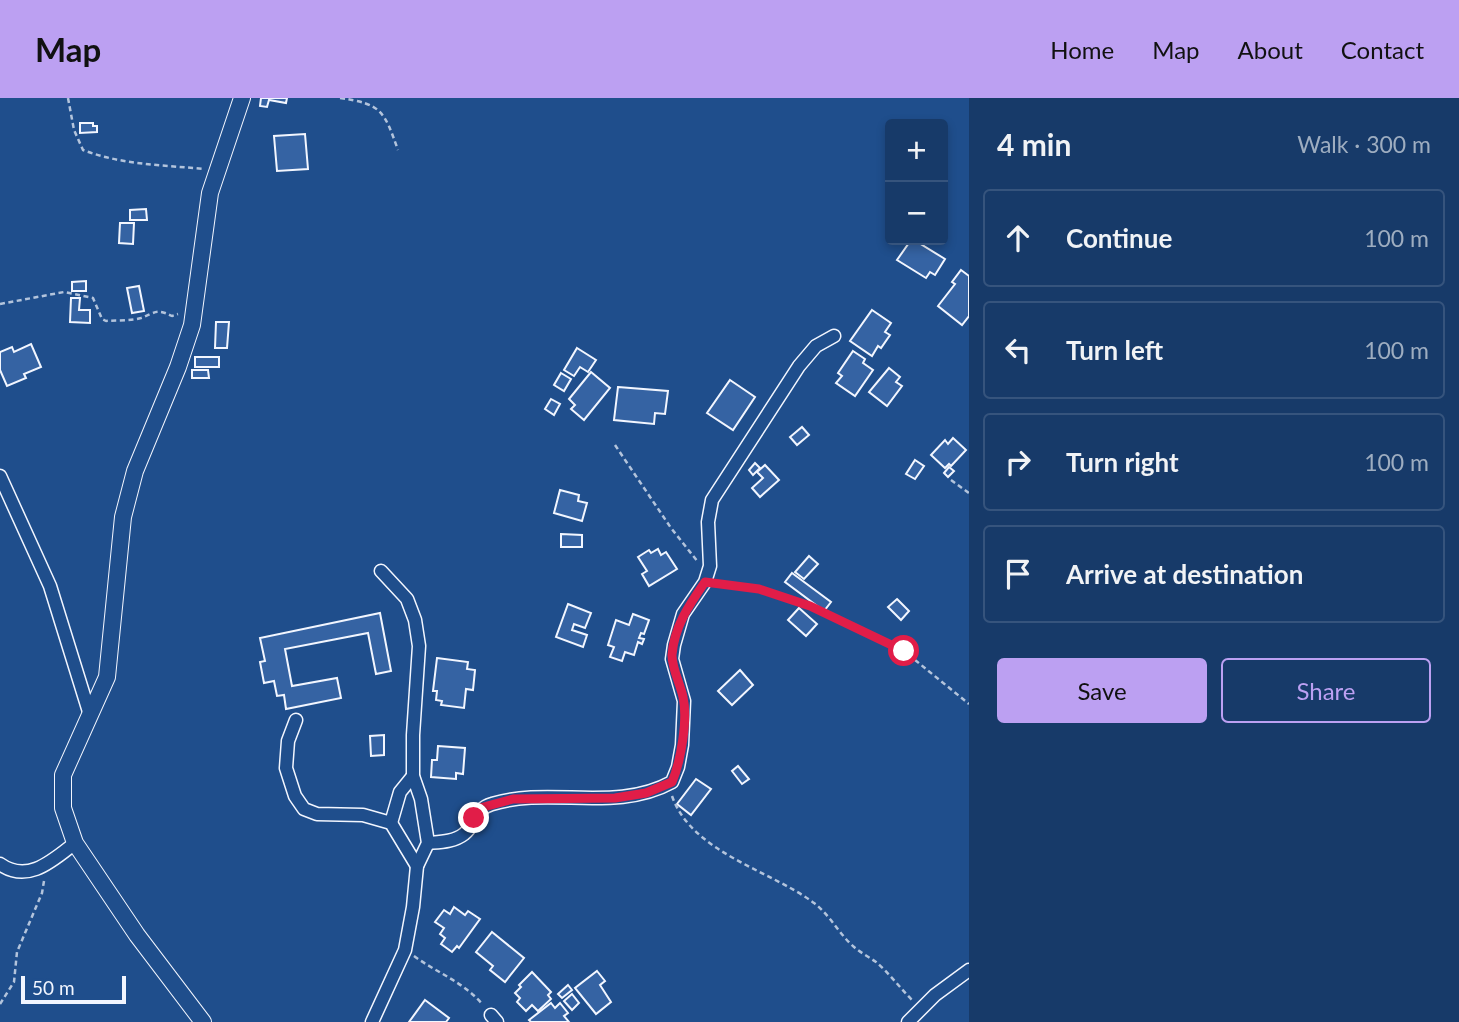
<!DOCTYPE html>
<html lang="en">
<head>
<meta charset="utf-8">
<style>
	body { margin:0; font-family:Lato,sans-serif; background:#244571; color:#f1f3f6 }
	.controls { position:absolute; right:21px; top:21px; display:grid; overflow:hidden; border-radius:7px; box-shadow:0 4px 10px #0003 }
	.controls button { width:63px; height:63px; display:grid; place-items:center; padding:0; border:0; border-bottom:2px solid #36547d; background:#173a69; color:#f1f3f6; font:35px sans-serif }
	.scale { position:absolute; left:21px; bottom:18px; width:105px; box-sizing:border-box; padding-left:7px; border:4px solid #f2f6ff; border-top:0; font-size:19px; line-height:24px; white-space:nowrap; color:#f2f6ff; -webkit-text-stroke:5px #1f4e8c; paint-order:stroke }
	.stop { position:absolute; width:21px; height:21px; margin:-16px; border:5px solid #e11d48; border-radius:50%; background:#fff }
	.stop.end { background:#e11d48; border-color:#fff; box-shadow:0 2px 7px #0008 }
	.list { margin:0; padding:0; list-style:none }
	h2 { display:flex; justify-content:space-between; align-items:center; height:91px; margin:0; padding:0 28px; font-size:30px }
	h2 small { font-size:23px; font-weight:400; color:#9eadc0 }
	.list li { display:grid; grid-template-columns:46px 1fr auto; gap:21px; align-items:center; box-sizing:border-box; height:98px; margin:0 14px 14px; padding:0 14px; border:2px solid #36547d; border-radius:7px }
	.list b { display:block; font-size:26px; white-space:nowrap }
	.list em { font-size:23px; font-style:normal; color:#9eadc0 }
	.actions { display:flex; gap:14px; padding:21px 28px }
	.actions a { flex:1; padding:16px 0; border:2px solid #bca0f2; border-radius:7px; text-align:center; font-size:24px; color:#bca0f2 }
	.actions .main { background:#bca0f2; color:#111 }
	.icon { flex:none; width:38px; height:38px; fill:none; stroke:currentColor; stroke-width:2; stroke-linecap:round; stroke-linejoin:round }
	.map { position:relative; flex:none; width:969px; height:924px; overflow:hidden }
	header { display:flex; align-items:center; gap:42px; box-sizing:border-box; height:98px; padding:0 35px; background:#bca0f2; color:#111 }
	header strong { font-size:33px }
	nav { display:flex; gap:38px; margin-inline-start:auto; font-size:24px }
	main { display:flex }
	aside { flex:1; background:#173a69 }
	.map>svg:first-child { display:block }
</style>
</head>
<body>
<header>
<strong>Map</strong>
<nav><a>Home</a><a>Map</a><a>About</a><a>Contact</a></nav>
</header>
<main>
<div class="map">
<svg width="969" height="924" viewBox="0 0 969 924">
	<rect width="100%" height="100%" fill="#1f4e8c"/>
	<!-- building -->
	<g fill="#3563a3" stroke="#f2f6ff" stroke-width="2">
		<polygon points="261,0 287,0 286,5 269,2 267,9 260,8"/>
		<polygon points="80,25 93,25 93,28 97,28 97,34 80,35"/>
		<polygon points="305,36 308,71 277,73 274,38"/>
		<polygon points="146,111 147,122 130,122 130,112"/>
		<polygon points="120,125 134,125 133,146 119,145"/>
		<polygon points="911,142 914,142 945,161 935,177 930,174 926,180 897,162"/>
		<polygon points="961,172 969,178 969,218 962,227 938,208 955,186 952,184"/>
		<polygon points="86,183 86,193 72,193 72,184"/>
		<polygon points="139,188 144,213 132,215 127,190"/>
		<polygon points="71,200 80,200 79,212 90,212 90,225 70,224"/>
		<polygon points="872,212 891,225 885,234 890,237 881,250 878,248 872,258 850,243"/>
		<polygon points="216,224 229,224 227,250 215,250"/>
		<polygon points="31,246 41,269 24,276 26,280 7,288 0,272 0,254 12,249 14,254"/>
		<polygon points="577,250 596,262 588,274 580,269 574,278 564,272"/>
		<polygon points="853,253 865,261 863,265 873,272 855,298 836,285 842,278 838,275"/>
		<rect x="195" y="259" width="24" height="10"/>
		<polygon points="889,270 900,279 896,284 902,288 887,308 869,294"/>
		<polygon points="192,272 208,272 209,280 192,280"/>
		<polygon points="591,274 610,290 584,322 571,311 575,307 569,301"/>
		<polygon points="561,275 571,281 564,293 554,287"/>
		<polygon points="730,282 755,299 733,332 707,315"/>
		<polygon points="618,289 668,293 665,316 655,315 654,326 614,322"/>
		<polygon points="551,301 560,306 554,317 545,311"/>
		<polygon points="802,329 809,337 797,347 790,339"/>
		<polygon points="953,340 966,352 951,368 949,366 945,370 931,357 945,342 948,346"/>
		<polygon points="915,362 924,368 915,381 906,376"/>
		<polygon points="755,365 760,370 753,377 749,372"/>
		<polygon points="765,367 779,382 760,399 752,390 763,380 757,374"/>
		<polygon points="949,369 954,373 948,379 944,375"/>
		<polygon points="560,392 579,397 578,403 587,405 582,423 554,415"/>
		<polygon points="561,436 582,437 582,449 561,449"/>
		<polygon points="658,451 661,457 666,454 677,471 649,488 642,476 647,473 638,459 649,452 651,455"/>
		<polygon points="809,458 818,466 804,481 795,474"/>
		<polygon points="792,475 831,504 824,513 785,484"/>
		<polygon points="897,501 909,513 901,522 888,509"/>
		<polygon points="568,506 591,515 585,530 574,526 572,532 587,537 583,549 556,539"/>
		<polygon points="799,510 817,526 806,538 788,522"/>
		<polygon points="380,515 391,573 376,576 368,535 285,551 292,588 337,580 341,600 286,611 284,597 277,598 274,583 264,585 260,564 265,563 260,540"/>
		<polygon points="633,516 649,522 644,536 641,535 639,540 644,541 642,546 638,544 634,557 625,554 622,563 610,559 614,549 608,547 616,522 629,527"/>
		<polygon points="437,560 468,564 467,571 475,572 473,592 466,591 464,610 441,607 442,603 436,602 437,593 433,593"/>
		<polygon points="740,572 753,587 732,607 718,593"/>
		<polygon points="384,637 384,657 371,658 370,638"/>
		<polygon points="438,648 465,650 463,676 456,675 456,681 431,679 432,662 437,662"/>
		<polygon points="738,668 749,681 742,686 732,673"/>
		<polygon points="696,681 711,691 691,717 677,706"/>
		<polygon points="454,809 465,817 468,813 480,821 459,850 457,848 452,854 441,846 445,840 440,836 444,830 435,824 444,812 450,816"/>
		<polygon points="492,834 524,860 505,884 490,872 493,868 476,854"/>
		<polygon points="597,873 605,883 600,887 611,904 596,916 575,890"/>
		<polygon points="532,874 551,894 548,897 551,901 538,913 532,907 526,913 517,904 520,900 515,895 521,889 519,887"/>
		<polygon points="568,887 572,892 562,900 558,896"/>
		<polygon points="572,896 579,905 572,912 564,903"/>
		<polygon points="425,902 449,920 446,924 409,924"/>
		<polygon points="551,905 555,910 560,905 568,915 564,918 569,924 531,924 529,922"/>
	</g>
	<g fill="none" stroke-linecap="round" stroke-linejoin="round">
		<!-- minor casing -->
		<g stroke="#f2f6ff" stroke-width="15">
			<g id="minor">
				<polyline points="0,378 50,488 90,617"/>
				<polyline points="296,622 288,643 286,670 295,698 304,711 317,716 363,717 391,725 417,768"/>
				<polyline points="391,725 400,694 413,678"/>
				<path d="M428,745C439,744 454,744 464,736C476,727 474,711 492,706C550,688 616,715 672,684L678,669L682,647L684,603L672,561L674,547L683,516L705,484L710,468L708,424L712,402L799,268L816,248L834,238"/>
				<path d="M0,766C28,786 53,762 75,745"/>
				<polyline points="491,917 497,924"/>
				<polyline points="372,924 405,852 413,809 417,768 428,745 421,701 413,678 413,637 419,548 415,522 407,501 381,473"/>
				<polyline points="908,924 935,897 969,872"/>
			</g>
		</g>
		<!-- tertiary casing -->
		<g stroke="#f2f6ff" stroke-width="18">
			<polyline id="tertiary" points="203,924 137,837 75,745 63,710 63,677 107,579 123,419 135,373 178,269 192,227 210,95 242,0"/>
		</g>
		<!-- path -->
		<g stroke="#b3c4dc" stroke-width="2.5" stroke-dasharray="5 3.5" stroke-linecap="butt">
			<path d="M68,0L74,32L83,52C122,67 163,67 205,71"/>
			<path d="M340,0C382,6 384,13 398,52"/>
			<path d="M0,206L64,194L93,200L102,221L106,223C117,222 131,223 141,220C155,215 156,210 172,218L178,216"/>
			<polyline points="615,347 671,430 698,464"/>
			<polyline points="951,382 969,395"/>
			<polyline points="719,486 759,491 810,508 904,553 969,606"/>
			<path d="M672,698C692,755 770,772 814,805C830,817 839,836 854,849C861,855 869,859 876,864C889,875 901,891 913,903"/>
			<path d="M414,858C437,875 464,884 483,907"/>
			<polyline points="0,906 14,884 17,854 42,795 44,783"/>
		</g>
		<!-- minor -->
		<use href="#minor" stroke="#1f4e8c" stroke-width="12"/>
		<!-- tertiary -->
		<use href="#tertiary" stroke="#1f4e8c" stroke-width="16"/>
	</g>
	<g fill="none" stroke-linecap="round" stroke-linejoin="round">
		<!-- route -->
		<path stroke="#e11d48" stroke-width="9" d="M474,720L480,710L513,701L615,700L646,695L672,684C681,663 688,621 683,599C680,585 672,571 672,557C674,529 689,507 705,484L759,491L810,508L904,553"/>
	</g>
</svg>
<div class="controls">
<button>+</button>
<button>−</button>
</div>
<div class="scale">50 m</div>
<div class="stop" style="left:904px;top:553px"></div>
<div class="stop end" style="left:474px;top:720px"></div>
</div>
<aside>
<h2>4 min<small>Walk · 300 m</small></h2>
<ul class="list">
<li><svg class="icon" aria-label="ahead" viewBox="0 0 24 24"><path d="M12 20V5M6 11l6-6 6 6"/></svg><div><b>Continue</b></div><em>100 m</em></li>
<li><svg class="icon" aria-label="left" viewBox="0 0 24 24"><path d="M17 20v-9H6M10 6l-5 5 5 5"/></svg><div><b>Turn left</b></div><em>100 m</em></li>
<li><svg class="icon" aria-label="right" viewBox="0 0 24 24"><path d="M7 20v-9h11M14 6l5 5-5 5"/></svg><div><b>Turn right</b></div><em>100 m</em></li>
<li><svg class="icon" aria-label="arrive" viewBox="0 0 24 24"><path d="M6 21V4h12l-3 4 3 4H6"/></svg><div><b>Arrive at destination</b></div></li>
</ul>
<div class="actions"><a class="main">Save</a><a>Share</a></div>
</aside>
</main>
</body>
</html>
